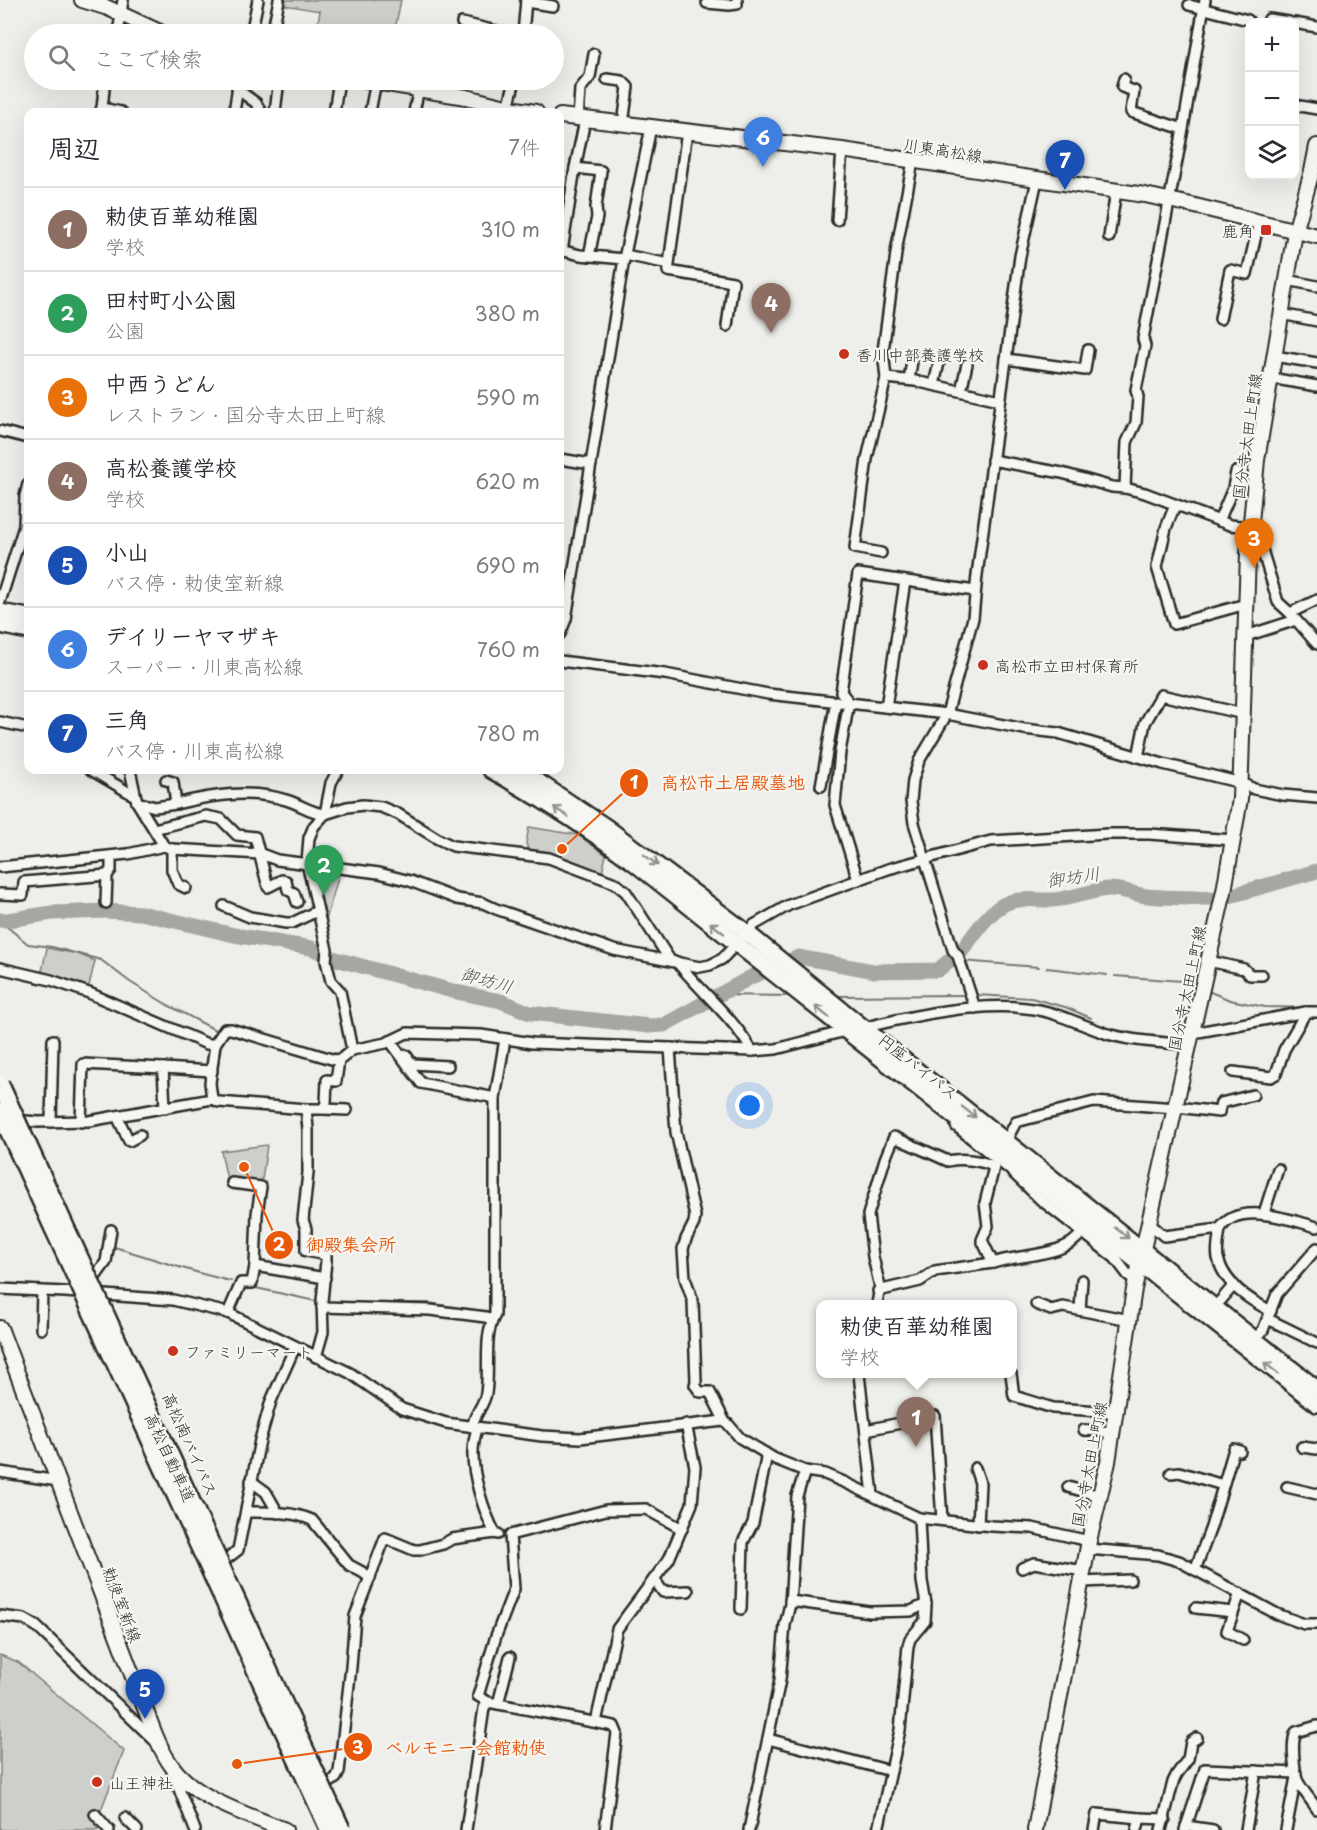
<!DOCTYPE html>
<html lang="ja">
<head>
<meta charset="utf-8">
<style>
	body { margin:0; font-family:"Playpen Sans","Klee One",sans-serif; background:#f7f7f7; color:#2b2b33 }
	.controls { position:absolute; right:18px; top:18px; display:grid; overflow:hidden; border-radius:12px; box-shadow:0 6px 24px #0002 }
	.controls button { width:54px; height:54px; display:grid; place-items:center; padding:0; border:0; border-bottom:2px solid #e1e1e2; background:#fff; color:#2b2b33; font:30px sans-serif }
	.you { position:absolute; left:750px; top:1106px; width:21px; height:21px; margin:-15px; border:4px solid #fff; border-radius:50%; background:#1a73e8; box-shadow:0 0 0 9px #1a73e833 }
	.badge { display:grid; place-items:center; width:39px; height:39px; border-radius:50%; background:#ea580c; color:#fff; font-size:20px; font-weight:700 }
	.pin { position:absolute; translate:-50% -50px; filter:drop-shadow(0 2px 3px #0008) }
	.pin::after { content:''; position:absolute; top:32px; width:21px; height:18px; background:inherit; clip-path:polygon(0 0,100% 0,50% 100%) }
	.popup { position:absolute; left:816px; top:1300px; width:201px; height:78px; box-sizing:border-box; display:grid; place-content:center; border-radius:12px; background:#fff; filter:drop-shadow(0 2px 4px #0005); font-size:20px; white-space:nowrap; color:#7c7c81 }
	.popup b { font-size:22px; color:#2b2b33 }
	.popup::after { content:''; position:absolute; left:50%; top:100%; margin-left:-12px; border:12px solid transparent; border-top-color:#fff }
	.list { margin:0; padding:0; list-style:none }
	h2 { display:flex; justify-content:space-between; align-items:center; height:78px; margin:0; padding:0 24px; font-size:26px }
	h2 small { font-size:20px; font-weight:400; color:#7c7c81 }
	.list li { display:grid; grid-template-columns:39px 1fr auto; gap:18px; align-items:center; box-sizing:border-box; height:84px; padding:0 24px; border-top:2px solid #e1e1e2 }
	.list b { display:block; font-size:22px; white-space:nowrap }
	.list p { margin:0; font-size:20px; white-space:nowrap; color:#7c7c81 }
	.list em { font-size:20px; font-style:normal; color:#7c7c81 }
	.icon { flex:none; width:33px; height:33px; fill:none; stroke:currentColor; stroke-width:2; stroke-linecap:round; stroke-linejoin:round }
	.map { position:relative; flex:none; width:1317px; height:1830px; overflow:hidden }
	.search { position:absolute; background:#fff; box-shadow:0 6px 24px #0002; left:24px; top:24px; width:540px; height:66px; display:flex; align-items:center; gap:15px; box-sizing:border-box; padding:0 21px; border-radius:33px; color:#7c7c81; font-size:22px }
	.panel { position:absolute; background:#fff; box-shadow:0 6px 24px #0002; left:24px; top:108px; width:540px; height:666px; border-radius:12px }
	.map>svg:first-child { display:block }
</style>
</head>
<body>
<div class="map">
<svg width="1317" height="1830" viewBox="0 0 1317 1830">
	<rect width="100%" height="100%" fill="#eeeeea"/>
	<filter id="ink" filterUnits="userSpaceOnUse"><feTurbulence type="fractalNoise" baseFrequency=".0167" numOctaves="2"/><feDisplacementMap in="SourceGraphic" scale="12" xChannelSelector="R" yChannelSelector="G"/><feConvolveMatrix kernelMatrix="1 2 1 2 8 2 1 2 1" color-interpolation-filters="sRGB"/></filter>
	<g filter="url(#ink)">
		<!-- green -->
		<g fill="#cececa" stroke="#7c7c7a" stroke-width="1.5">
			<polygon points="274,0 401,0 394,34 361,34 348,32 347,34 316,34 320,11 273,3"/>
			<polygon points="529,827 578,835 606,855 602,873 561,860 561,857 528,850 526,843"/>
			<polygon points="310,868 340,871 326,920 321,919"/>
			<polygon points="47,948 78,954 95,961 88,990 41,975"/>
			<polygon points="267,1145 261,1187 232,1184 228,1185 221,1151"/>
			<polygon points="0,1655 18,1662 124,1751 95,1825 98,1830 0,1830"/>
		</g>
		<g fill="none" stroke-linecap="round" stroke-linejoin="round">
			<!-- stream -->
			<g stroke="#757573" stroke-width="2">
				<polyline points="0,921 28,944 52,947 101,960 130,982 166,1004 219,1032"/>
				<polyline points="961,961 1039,967"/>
				<polyline points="1047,968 1107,975"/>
				<polyline points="1115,976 1182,981 1197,986"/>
				<polyline points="1208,991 1230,1000 1265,1007 1317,1008"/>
				<polyline points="717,995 792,996"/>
				<polyline points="976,995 1031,998 1065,1007 1091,1018"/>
				<polyline points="836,996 963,995"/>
				<path d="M114,1247C153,1258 192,1273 231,1281"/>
				<polyline points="256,1288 320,1302"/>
				<polyline points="353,1303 429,1303 464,1309"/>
			</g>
			<!-- river -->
			<g stroke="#a6a6a3" stroke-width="15">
				<polyline points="1226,897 1317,871"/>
				<polyline points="0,920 8,920 52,913 105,911 141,913 234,935 311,948 336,959 456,992 501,1001 530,1013 649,1026 664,1025 753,976 799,957 874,971 938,970 950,960"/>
				<path d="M961,952C973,937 986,914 1003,905C1018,896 1036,901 1053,900C1071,899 1089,891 1107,889C1121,888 1133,894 1147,896C1168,898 1190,898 1211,898"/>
			</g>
			<!-- minor casing -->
			<g stroke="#2b2b2b" stroke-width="14">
				<g id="minor">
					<polyline points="526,2 553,6"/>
					<polyline points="707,3 729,5 737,4 737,0"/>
					<polyline points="1189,5 1248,20"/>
					<polyline points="1269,22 1269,19 1289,22"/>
					<polyline points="462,23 509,34"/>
					<polyline points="1294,23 1317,27"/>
					<polyline points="118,34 123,0"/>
					<polyline points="251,34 258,0"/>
					<polyline points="272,34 279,0"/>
					<polyline points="523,34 526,0"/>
					<polyline points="607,79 622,81 628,87 623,124"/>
					<polyline points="1124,79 1122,87 1134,91 1131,112 1183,129"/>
					<polyline points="237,89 256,103 261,112"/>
					<polyline points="1294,105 1317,109"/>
					<polyline points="102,108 121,112"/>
					<polyline points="508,108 515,80"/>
					<polyline points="100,112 102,108 105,80"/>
					<polyline points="234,112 239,80"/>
					<polyline points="275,112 279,80"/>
					<polyline points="334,112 339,80"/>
					<polyline points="370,112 376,81"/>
					<polyline points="414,112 419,88"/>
					<polyline points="578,119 580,89 590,77 594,54"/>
					<polyline points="687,131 668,271 733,282 727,326"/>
					<polyline points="575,168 601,171 596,207 597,217 589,256"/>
					<polyline points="837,220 842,150"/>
					<polyline points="1109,237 1116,191"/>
					<polyline points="560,250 580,255 624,259"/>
					<polyline points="562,251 575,168 585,120"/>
					<polyline points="625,255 669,264"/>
					<polyline points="1287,280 1317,286"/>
					<polyline points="1281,314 1317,321"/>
					<polyline points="1220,319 1230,270 1247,274 1259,222"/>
					<polyline points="1274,356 1317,363"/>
					<polyline points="1006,359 1085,370 1088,350"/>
					<polyline points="886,378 915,381 1000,400"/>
					<polyline points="1270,378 1317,386"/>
					<polyline points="909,380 913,355"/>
					<polyline points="934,385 940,358"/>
					<polyline points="961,391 967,364"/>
					<polyline points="0,431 28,438"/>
					<polyline points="560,459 591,464"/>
					<polyline points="992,460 1062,473 1112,487 1125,488 1145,493 1230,525 1250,527 1259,540 1278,602 1290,613"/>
					<polyline points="1125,488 1127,442 1136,423 1138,397 1136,390 1145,346 1143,339 1183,129 1205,0"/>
					<polyline points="1175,505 1166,528 1157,567 1174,624 1246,604"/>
					<polyline points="1219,521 1233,488 1236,472"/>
					<polyline points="881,553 855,548 867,459 886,378 883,351 897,246 913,161"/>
					<polyline points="0,602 24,526 25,496 28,484"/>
					<polyline points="1293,616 1290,613 1317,600"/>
					<polyline points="560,634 566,619 624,259 651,127"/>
					<polyline points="1246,636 1296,620 1317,644"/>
					<polyline points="560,661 665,674 768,694 947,714 1024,729 1058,733 1163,764 1242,783 1254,789 1283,795 1317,798"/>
					<polyline points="886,707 905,581"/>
					<polyline points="0,722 28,728"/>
					<polyline points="1138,757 1145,723 1161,695 1244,714"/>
					<polyline points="91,770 135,796"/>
					<polyline points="130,770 137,802 164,846"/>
					<polyline points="821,786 836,701"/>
					<polyline points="137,802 155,807 176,804 173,782 166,780"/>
					<path d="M176,804C212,795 249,789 286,800C300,804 311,813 325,814L331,783L338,770"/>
					<polyline points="154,829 206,816 221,819 237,835 255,837 268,887 282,880 286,881 288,890 294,893 297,902"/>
					<polyline points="172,849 172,870 178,884 186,888"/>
					<polyline points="0,867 128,854 164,846 172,849 261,854 277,860 379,873 410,881 457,899 483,903 496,909 614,950 700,967 710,965 722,959 754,925 789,905 888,869 991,841 1108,834 1149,834 1234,840"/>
					<polyline points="858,880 835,805 840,752 849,702 841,692 858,574 975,591"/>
					<polyline points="0,894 23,895 24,882 107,875"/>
					<polyline points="106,903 107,875 111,870 111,856"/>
					<polyline points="224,906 250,917 286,923 292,923 317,911"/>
					<polyline points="1209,961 1244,969 1250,975 1262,975"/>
					<path d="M677,962C701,992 733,1017 752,1051"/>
					<polyline points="0,968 51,980 89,993 207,1044 215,1044 225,1029 231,1029 335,1060 341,1059 352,1050 386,1043 407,1033 481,1035 532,1043 752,1051 776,1049 849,1030"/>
					<polyline points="975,1008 958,956 953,950 914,823 911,801 913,780 919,761 947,714 973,618 977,575 1020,256 1037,180"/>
					<path d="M862,1028C911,1016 976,1002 1026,1008C1056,1011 1080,1025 1108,1034C1134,1042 1164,1042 1190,1045"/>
					<polyline points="1193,1033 1306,1012 1317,1012"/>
					<polyline points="390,1041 421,1083 495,1098"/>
					<polyline points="670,1048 676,1132 695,1216 694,1223 686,1239 683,1249 685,1278 693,1301 696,1381 695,1385 700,1392 710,1392 725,1422"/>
					<polyline points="352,1050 340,991 331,981 326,961 327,950 307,863 309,838 314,826 325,814 347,807 363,805 381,807 398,814 438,839 453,846 549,858 615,883 626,892 670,960"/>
					<polyline points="406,1055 412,1064 448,1066"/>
					<polyline points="163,1068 212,1071"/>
					<polyline points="1233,1072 1271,1077 1276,1074 1284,1050 1306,1012"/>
					<polyline points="212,1099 219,1102 306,1109 308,1129 308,1173 303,1220 306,1229 306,1251 326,1255 326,1261 322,1301 323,1332 316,1357"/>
					<polyline points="1177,1107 1219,1112 1221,1103 1253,1095"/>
					<polyline points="306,1109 323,1109 326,1103 327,1080 336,1081 339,1060"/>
					<polyline points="323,1109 347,1110"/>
					<polyline points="117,1116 129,1141 140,1135"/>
					<polyline points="14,1120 38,1122 89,1121 212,1099 210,1083 215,1044"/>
					<polyline points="51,1122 53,1040"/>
					<polyline points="81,1122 83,1064 163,1068 165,1108"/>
					<polyline points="956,1126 1009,1169 1041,1200 1082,1232"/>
					<polyline points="1006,1141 1016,1122 1094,1102 1176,1108"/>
					<polyline points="232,1183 261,1187 257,1214 255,1266"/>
					<polyline points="1264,1213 1278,1169"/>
					<path d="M1150,1224L1164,1236L1220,1229C1238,1200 1291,1220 1317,1227"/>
					<path d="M1220,1229C1219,1238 1216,1250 1218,1258C1224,1284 1249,1300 1271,1311"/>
					<polyline points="95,1277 106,1262 111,1230"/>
					<polyline points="0,1289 65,1292 173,1300 228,1313 350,1373 402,1409 446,1423 542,1436 580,1438 723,1421 728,1424 740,1438 775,1459 805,1471 825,1474 846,1483 919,1518 992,1526 1032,1528 1089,1541"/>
					<polyline points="878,1291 920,1281 935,1271 993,1263"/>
					<path d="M877,1304L880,1287L873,1257L868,1215L885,1159L894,1137L948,1161C961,1158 983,1160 994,1167L985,1203L988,1226L982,1240L993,1263C1019,1254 1067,1257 1082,1232L1115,1258L1128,1275L1136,1281"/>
					<polyline points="1036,1304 1051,1310 1063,1307 1130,1320"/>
					<polyline points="322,1307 430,1310 486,1317 492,1320"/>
					<polyline points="1215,1307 1234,1285"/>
					<polyline points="1080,1310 1082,1280"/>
					<polyline points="228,1313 241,1283 252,1283 255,1266 325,1278"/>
					<polyline points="1268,1319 1317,1343"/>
					<polyline points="41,1329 42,1292"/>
					<polyline points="1255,1339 1263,1330 1277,1294 1317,1248"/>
					<polyline points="859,1374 873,1495"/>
					<polyline points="1011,1374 1014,1396 1053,1408 1116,1412"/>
					<path d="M472,1427C474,1414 484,1406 486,1393C490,1369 483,1335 495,1315V1098L505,1039"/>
					<path d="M477,1428C475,1436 473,1444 473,1451C472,1475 484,1512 495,1533L498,1534"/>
					<polyline points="866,1430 935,1416 942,1520"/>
					<polyline points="1084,1430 1113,1432"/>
					<polyline points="1302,1447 1317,1449"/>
					<polyline points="975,1468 980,1483 978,1525"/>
					<polyline points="0,1472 58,1481"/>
					<polyline points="1171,1473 1179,1472 1223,1485"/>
					<polyline points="251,1481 266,1492 278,1513"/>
					<polyline points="1068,1487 1100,1496"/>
					<polyline points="1287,1487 1317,1494"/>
					<path d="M246,1512C267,1512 292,1511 312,1520L349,1565L362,1572L370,1578"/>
					<polyline points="1088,1549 1158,1555 1179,1561 1277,1614 1304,1624 1317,1624"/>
					<polyline points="224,1561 238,1550 260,1440 271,1401 295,1347"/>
					<polyline points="1022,1568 1034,1563 1084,1571"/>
					<polyline points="1195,1570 1211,1527 1234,1449 1240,1451"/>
					<polyline points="654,1579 663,1592 688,1591"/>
					<polyline points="1082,1582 1130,1580"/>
					<polyline points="1240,1593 1227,1631 1243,1640"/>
					<polyline points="790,1601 870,1612 911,1611 926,1604"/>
					<polyline points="1196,1608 1233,1612"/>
					<polyline points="741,1609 743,1542 753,1523 766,1459 765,1453"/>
					<polyline points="0,1616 24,1619 36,1626 154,1740"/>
					<polyline points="488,1702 478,1696 496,1636 514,1589 510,1535 606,1510 646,1509 682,1529"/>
					<polyline points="498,1704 510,1657"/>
					<polyline points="596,1722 617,1629 669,1559 692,1504 695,1467 686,1424"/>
					<path d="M1317,1726L1296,1732C1291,1743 1294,1763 1296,1776C1297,1784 1312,1801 1317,1809"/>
					<polyline points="768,1739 891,1771"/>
					<polyline points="172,1771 195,1830"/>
					<polyline points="328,1784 336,1778 339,1772 351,1667 355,1616 385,1538 414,1550 420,1550 443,1544 452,1539 495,1533"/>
					<polyline points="95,1814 109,1830"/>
					<polyline points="125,1818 137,1830"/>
					<polyline points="1140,1818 1165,1819"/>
					<polyline points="1186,1826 1213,1830"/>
					<polyline points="466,1830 484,1708 488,1702 614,1726 617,1733 605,1830"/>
					<polyline points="749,1830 780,1680 785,1625 790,1604 797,1496 805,1471"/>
					<polyline points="878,1830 900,1730 908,1646 910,1639 925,1621 926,1604 922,1581 919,1518"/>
					<polyline points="1094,1830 1097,1814 1140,1818 1137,1830"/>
					<polyline points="1161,1830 1173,1782 1177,1774 1188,1759 1191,1742 1197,1738"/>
					<polyline points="1185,1830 1205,1769 1296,1773"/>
					<polyline points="1246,1830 1256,1771"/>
					<polyline points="1286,1830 1296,1777"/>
				</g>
			</g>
			<!-- secondary casing -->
			<g stroke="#2b2b2b" stroke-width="18">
				<g id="secondary">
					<polyline points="82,0 108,8 164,34"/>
					<polyline points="363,80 466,97 510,108 536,112"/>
					<polyline points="560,116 842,150 1145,195 1187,204 1317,236"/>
					<path d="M0,1328L141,1698C150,1720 157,1745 171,1765C196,1800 247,1814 285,1830"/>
					<polyline points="1035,1830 1089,1541 1108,1462 1134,1289 1224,891 1240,799 1248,553 1257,460 1295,232 1312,171 1317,146"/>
				</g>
			</g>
			<!-- trunk casing -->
			<g stroke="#2b2b2b" stroke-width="20">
				<g id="trunk">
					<polyline points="0,612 28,617"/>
					<polyline points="0,625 28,631"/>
					<path d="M491,770C541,798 589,829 636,864L1317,1404"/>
					<polyline points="515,770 540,783 606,827 746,932 886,1046 1317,1389"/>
				</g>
			</g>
			<!-- minor -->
			<use href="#minor" stroke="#f6f6f2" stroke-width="9"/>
			<!-- secondary -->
			<use href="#secondary" stroke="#f6f6f2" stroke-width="14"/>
			<!-- trunk -->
			<use href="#trunk" stroke="#f6f6f2" stroke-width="15"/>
			<!-- motorway-bridge casing -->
			<g stroke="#2b2b2b" stroke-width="21" stroke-linecap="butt">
				<g id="motorway-bridge">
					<polyline points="0,1084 342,1830"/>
					<polyline points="0,1112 329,1830"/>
				</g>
			</g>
			<!-- motorway-bridge -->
			<use href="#motorway-bridge" stroke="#f6f6f2" stroke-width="16"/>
		</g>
		<!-- one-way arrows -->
		<defs><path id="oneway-shaft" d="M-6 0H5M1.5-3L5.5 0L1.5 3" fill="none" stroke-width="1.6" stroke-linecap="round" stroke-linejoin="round" transform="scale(1.5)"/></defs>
		<g stroke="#90908e">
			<use href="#oneway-shaft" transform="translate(561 812) rotate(-147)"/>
			<use href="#oneway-shaft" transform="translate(651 860) rotate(37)"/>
			<use href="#oneway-shaft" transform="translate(717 928) rotate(-142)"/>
			<use href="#oneway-shaft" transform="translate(822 1012) rotate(-141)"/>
			<use href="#oneway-shaft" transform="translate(969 1112) rotate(38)"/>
			<use href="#oneway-shaft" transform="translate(1122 1233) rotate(38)"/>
			<use href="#oneway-shaft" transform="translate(1271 1368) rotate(-142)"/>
		</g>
	</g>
	<!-- markers -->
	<g fill="#c8321e" stroke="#f6f6f2" stroke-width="2">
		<rect x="1260" y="224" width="12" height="12" rx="3"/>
		<circle cx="844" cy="354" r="6"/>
		<circle cx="983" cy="665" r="6"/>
		<circle cx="173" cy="1351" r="6"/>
		<circle cx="97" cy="1782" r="6"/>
	</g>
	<g text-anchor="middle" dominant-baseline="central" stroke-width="4.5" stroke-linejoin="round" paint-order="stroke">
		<!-- street labels -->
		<g font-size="16" fill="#2b2b2b" stroke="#f6f6f2">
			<text transform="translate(943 149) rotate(9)">川東高松線</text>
			<text transform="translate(1246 436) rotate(-82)">国分寺太田上町線</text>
			<text transform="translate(1186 988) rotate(-78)">国分寺太田上町線</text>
			<text transform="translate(919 1066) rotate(38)">円座バイパス</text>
			<text transform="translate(191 1444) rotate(66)">高松南バイパス</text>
			<text transform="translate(171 1457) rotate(65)">高松自動車道</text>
			<text transform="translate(1088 1464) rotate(-79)">国分寺太田上町線</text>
			<text transform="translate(123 1604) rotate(69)">勅使室新線</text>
		</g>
		<!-- poi labels -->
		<g font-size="16" fill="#2b2b2b" stroke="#f6f6f2" text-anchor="start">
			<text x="1254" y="230" text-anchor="end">鹿角</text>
			<text x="856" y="354">香川中部養護学校</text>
			<text x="995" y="665">高松市立田村保育所</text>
			<text x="185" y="1351">ファミリーマート</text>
			<text x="109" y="1782">山王神社</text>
		</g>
		<!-- water labels -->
		<g font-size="18" font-style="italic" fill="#565655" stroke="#f6f6f2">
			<text transform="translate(1073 876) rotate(-8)">御坊川</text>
			<text transform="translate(487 979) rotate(16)">御坊川</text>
		</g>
	</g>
	<!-- callouts -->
	<path fill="none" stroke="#e8590c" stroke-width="2" d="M562 849L634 783M244 1167L279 1245M237 1764L358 1747"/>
	<g fill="#e8590c" stroke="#f6f6f2" stroke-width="2">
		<circle cx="562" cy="849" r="6"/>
		<circle cx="244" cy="1167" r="6"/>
		<circle cx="237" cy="1764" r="6"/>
		<circle cx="634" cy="783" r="15"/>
		<circle cx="279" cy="1245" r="15"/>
		<circle cx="358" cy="1747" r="15"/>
	</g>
	<g font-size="18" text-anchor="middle" font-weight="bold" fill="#fff">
		<text x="634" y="789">1</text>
		<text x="279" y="1251">2</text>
		<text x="358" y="1754">3</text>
	</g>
	<g font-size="18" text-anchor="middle" font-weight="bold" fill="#e8590c" stroke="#f6f6f2" stroke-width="4.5" stroke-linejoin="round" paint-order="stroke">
		<text x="733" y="789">高松市土居殿墓地</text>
		<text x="351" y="1251">御殿集会所</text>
		<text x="466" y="1754">ベルモニー会館勅使</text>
	</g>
</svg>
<div class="controls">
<button>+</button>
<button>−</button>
<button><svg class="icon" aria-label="layers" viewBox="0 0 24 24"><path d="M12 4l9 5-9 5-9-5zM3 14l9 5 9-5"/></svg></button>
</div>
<div class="you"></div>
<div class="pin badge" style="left:916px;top:1447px;background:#8d6e63">1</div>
<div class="popup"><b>勅使百華幼稚園</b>学校</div>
<div class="pin badge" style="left:324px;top:895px;background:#2e9e5b">2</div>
<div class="pin badge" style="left:1254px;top:568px;background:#e8710a">3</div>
<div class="pin badge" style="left:771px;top:333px;background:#8d6e63">4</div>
<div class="pin badge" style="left:145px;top:1719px;background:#1a4fb4">5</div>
<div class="pin badge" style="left:763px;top:167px;background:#3f7fe0">6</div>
<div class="pin badge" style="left:1065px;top:190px;background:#1a4fb4">7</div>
<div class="search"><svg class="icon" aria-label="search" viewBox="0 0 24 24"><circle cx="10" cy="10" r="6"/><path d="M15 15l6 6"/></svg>ここで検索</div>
<section class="panel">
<h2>周辺<small>7件</small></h2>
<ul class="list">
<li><span class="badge" style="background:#8d6e63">1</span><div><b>勅使百華幼稚園</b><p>学校</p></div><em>310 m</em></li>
<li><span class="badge" style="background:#2e9e5b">2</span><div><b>田村町小公園</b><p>公園</p></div><em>380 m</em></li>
<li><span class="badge" style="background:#e8710a">3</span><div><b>中西うどん</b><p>レストラン · 国分寺太田上町線</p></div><em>590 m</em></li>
<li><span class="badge" style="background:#8d6e63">4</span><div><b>高松養護学校</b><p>学校</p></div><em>620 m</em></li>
<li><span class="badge" style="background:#1a4fb4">5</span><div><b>小山</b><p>バス停 · 勅使室新線</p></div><em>690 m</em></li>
<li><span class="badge" style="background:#3f7fe0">6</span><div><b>デイリーヤマザキ</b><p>スーパー · 川東高松線</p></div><em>760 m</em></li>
<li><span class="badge" style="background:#1a4fb4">7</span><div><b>三角</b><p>バス停 · 川東高松線</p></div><em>780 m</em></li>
</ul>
</section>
</div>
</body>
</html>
